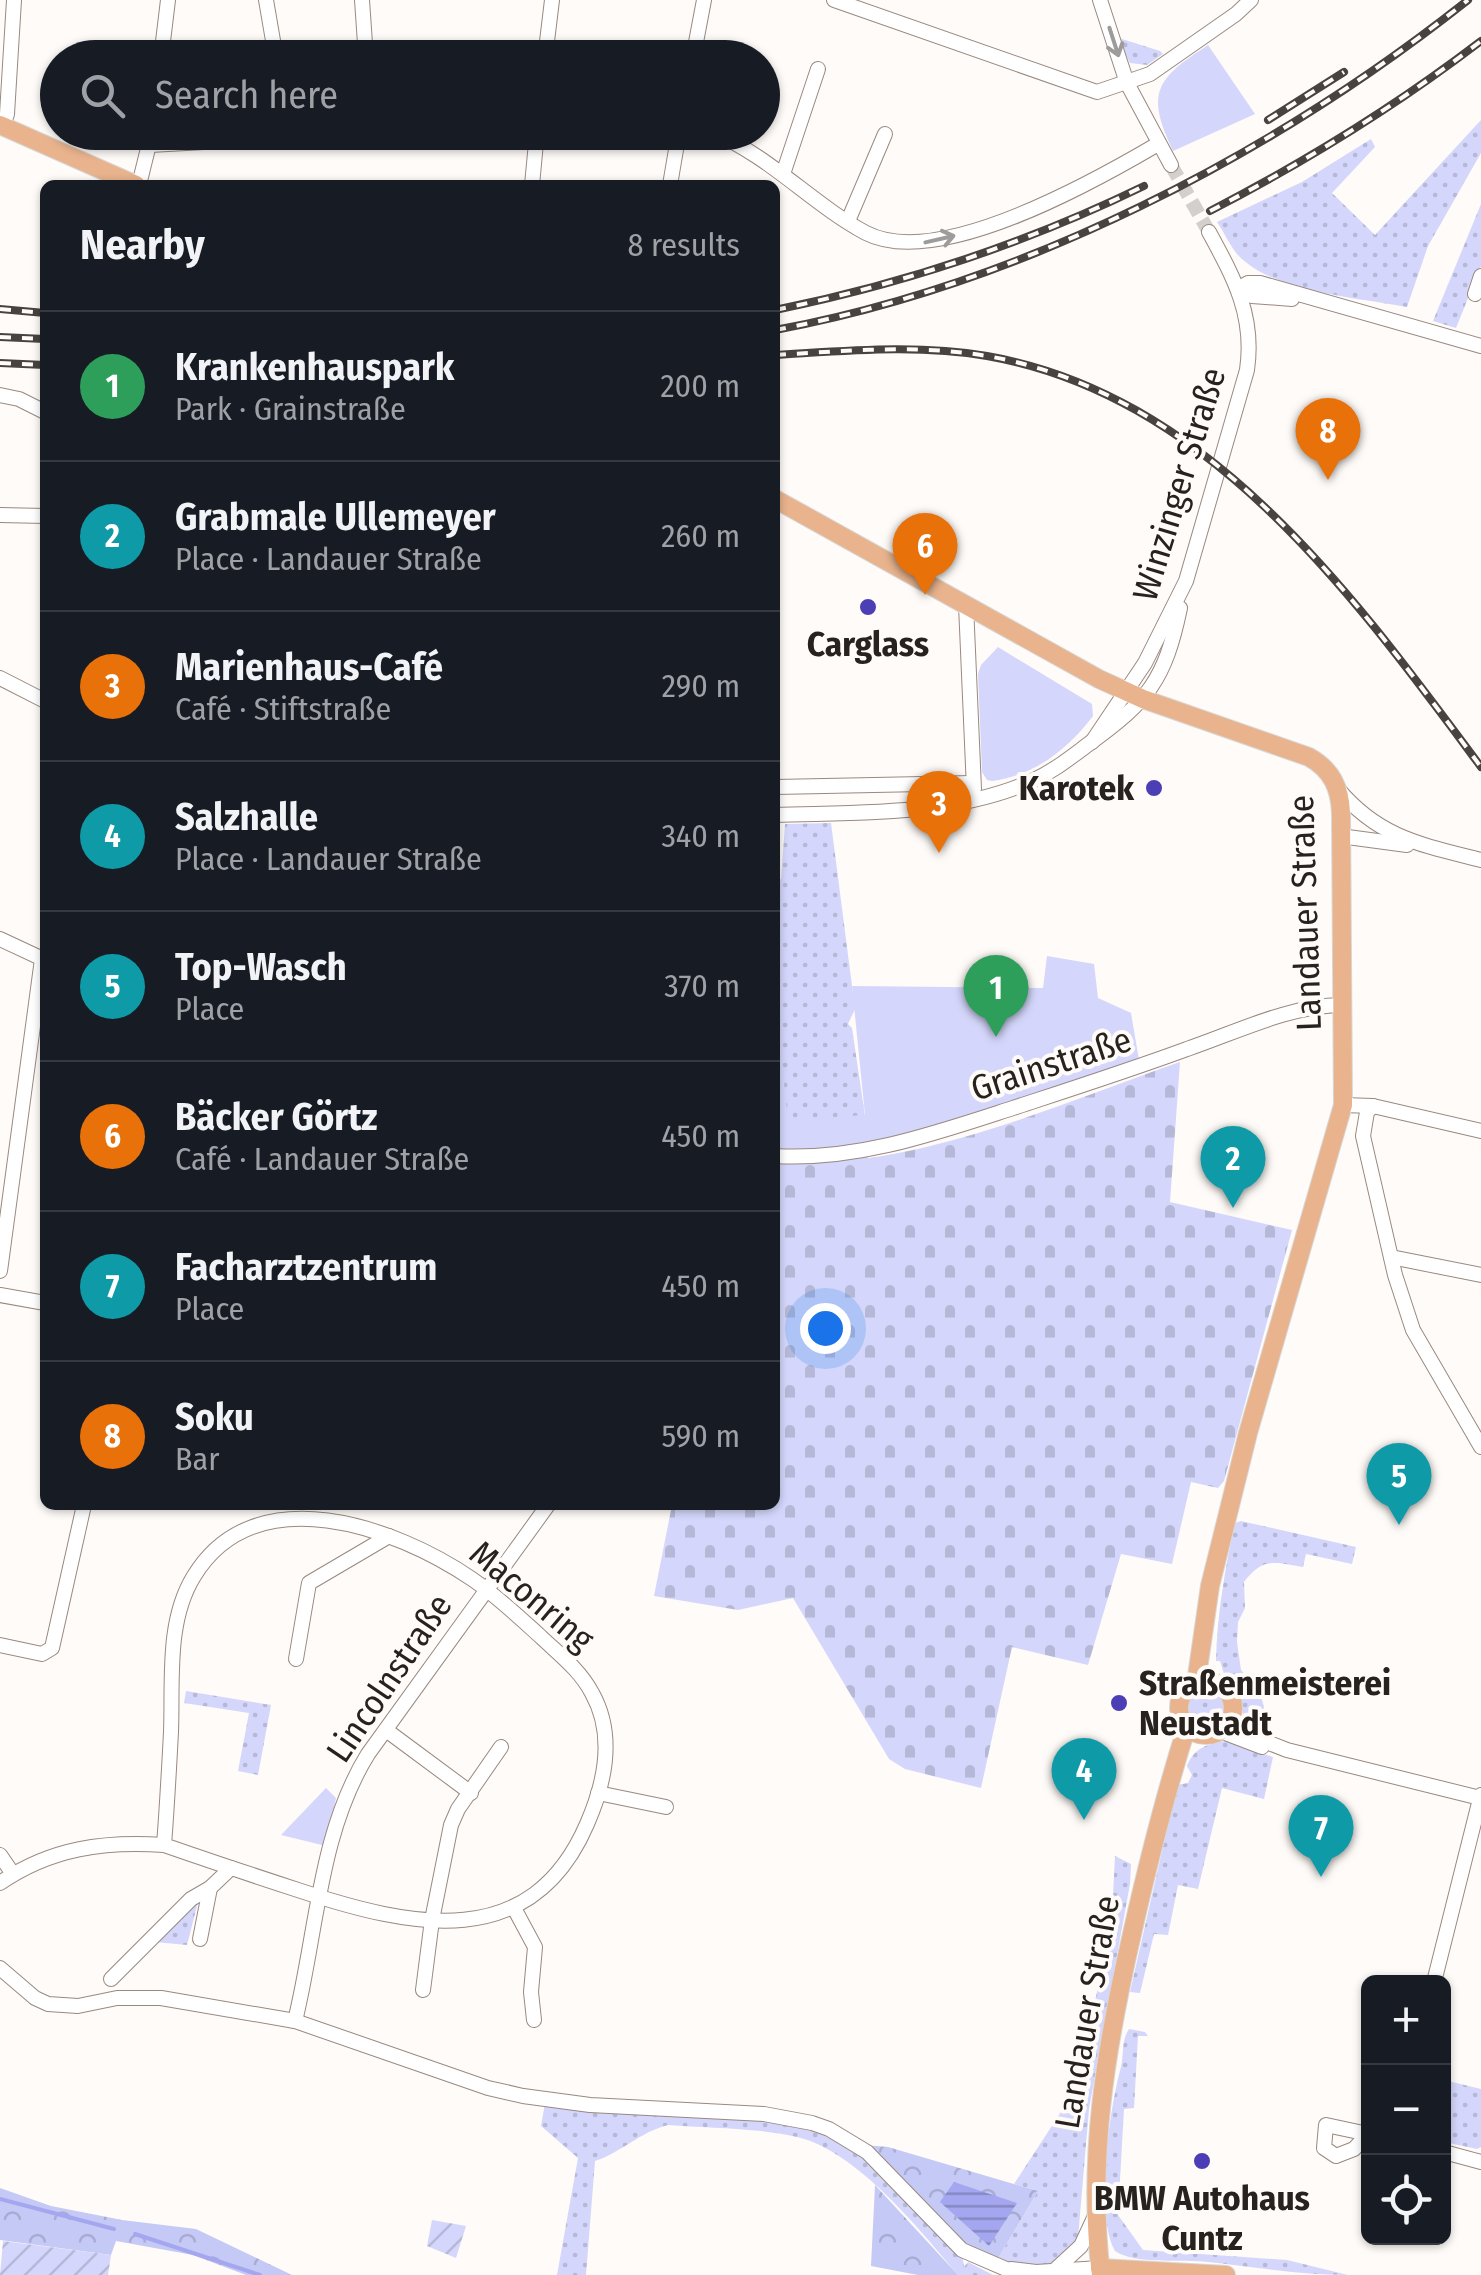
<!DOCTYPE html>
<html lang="en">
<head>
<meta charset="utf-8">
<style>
	body { margin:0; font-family:"Fira Sans Condensed",sans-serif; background:#20242c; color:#f1f3f6 }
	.controls { position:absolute; right:30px; bottom:30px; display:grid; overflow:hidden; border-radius:15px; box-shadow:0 2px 8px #0004 }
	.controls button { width:90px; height:90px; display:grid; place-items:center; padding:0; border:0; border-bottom:2px solid #363941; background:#171b24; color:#f1f3f6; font:50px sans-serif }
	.you { position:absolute; left:825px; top:1328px; width:35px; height:35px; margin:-25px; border:8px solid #fff; border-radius:50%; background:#1a73e8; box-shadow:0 0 0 15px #1a73e833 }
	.badge { display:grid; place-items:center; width:65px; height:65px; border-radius:50%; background:#0f766e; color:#fff; font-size:32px; font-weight:700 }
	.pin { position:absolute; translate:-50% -82px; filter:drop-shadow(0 2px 5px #0008) }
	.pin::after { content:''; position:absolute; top:52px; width:35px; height:30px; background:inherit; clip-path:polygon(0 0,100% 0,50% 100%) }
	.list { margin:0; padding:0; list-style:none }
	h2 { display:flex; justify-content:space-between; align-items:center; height:130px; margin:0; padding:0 40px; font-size:42px }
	h2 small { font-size:32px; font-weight:400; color:#9ea1a6 }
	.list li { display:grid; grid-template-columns:65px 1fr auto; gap:30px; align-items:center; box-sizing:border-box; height:150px; padding:0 40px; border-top:2px solid #363941 }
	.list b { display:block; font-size:38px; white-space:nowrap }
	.list p { margin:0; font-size:32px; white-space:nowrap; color:#9ea1a6 }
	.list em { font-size:32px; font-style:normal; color:#9ea1a6 }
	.icon { flex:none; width:55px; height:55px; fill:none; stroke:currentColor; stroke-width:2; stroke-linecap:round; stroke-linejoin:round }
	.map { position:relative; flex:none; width:1481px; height:2275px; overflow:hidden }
	.search { position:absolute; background:#171b24; box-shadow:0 2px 8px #0004; left:40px; top:40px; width:740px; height:110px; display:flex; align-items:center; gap:25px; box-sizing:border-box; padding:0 35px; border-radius:55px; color:#9ea1a6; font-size:38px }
	.panel { position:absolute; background:#171b24; box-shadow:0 2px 8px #0004; left:40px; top:180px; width:740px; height:1330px; border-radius:15px }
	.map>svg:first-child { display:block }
</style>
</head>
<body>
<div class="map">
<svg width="1481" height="2275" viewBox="0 0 1481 2275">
	<defs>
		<pattern id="grass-dots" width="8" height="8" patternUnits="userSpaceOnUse" patternTransform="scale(2.5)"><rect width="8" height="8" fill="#d4d7fb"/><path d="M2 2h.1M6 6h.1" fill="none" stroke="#b6b8d7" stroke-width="1.8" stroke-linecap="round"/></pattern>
		<pattern id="forest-crowns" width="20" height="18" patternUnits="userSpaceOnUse" patternTransform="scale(2.5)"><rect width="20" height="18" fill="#c5c9f5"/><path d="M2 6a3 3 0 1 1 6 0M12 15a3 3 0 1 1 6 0" fill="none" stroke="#a9acd2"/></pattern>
		<pattern id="cemetery-stones" width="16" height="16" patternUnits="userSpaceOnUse" patternTransform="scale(2.5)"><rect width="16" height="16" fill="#d4d7fb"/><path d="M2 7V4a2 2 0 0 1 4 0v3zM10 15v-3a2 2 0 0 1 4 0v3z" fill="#b6b8d7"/></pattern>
		<pattern id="garden-furrows" width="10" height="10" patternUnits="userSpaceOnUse" patternTransform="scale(2.5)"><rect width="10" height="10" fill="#d4d7fb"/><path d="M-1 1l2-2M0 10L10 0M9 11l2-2" fill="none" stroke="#b6b8d7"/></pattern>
		<pattern id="water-rules" width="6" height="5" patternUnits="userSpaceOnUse" patternTransform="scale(2.5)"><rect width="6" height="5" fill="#a4a7f0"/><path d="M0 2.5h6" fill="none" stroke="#8688c2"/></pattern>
	</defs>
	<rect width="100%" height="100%" fill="#fefbf8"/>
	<!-- grass -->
	<g fill="url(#grass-dots)">
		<polygon points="1122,39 1160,51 1163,54 1147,65 1130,63 1118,40"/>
		<path d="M1481,120V153L1428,246L1407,307C1359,298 1272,292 1238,255C1230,246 1224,232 1217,222L1302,182L1371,139L1375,147L1332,193L1375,235Z"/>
		<polygon points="1481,204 1481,266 1456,328 1433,321"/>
		<polygon points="831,823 855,1009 848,1024 852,1028 865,1116 787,1121 778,1026 775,1025 775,879 781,879 785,824"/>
		<path d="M1241,1521L1356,1547L1352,1564L1306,1554L1303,1567C1274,1562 1263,1557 1244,1582L1245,1608L1238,1622L1237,1642L1241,1670L1261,1695L1267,1722L1274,1731L1272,1736L1249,1724L1243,1714L1239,1694L1225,1677L1220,1661H1216C1217,1615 1225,1568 1235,1523Z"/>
		<circle cx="1207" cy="1709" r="20"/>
		<polygon points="186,1691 271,1705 258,1775 238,1771 249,1713 184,1703"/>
		<path d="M1225,1741L1273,1757L1264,1799L1222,1788L1198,1889L1178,1885L1168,1935L1154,1934L1140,1993L1130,1992L1177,1785L1188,1783L1192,1775L1187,1766C1194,1748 1207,1744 1225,1741Z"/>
		<polygon points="1115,1856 1131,1864 1130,1884 1089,2109 1078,2238 1062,2261 1048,2265 1022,2265 997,2260 1038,2191 1014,2184 1072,2095 1111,1935"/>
		<polygon points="198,1902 187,1945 155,1942"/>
		<path d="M1129,2029L1145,2032L1148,2036H1138L1134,2108L1124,2109L1118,2215L1143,2250L1287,2260L1348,2275C1301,2275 1255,2267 1208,2262C1183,2259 1135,2265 1115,2251C1094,2214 1110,2106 1121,2067C1124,2054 1121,2041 1129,2029Z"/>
		<polygon points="1444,2080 1481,2089 1481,2147 1477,2149 1444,2142"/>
		<path d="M547,2092L638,2112L769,2118L864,2145L960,2240L964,2267L968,2262L993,2275H958C920,2230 857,2151 797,2137C762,2128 706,2128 668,2125C640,2132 622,2152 595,2161L586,2275H557L578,2158L541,2126Z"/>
	</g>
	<!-- forest -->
	<g fill="url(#forest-crowns)">
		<polygon points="864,2145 888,2147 1038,2191 997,2260 960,2240"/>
		<polygon points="875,2185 958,2275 918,2275 871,2266"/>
		<polygon points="0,2188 51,2206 122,2220 196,2229 292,2275 246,2275 193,2255 116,2241 111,2255 0,2240"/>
	</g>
	<!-- cemetery -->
	<path fill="url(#cemetery-stones)" d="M1180,1062L1170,1202L1292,1230L1224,1481L1218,1488L1191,1482L1172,1564L1121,1554L1088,1665L1012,1647L981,1788L905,1769L889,1759L793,1598L738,1610L654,1596L672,1505H775V1163C915,1170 1050,1107 1180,1062Z"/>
	<!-- park -->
	<g fill="#d4d7fb">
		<path d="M1208,45L1255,114L1173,151C1145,92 1156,79 1208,45Z"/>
		<path d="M998,647L1092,704L1093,716C1067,750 1035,775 992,781L987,780L982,772L978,674L981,665Z"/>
		<polygon points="1047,956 1094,964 1098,998 1131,1013 1139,1060 936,1128 868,1142 868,1160 808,1165 775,1163 775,1025 778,1025 788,1120 865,1115 852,986 1043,988"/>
		<polygon points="326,1788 336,1798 326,1846 281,1835"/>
	</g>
	<!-- garden -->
	<g fill="url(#garden-furrows)">
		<polygon points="432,2220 466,2226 456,2258 427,2246"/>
		<polygon points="3,2241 111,2255 108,2275 0,2275"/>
	</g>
	<!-- water -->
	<polygon fill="url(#water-rules)" points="954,2182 1017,2203 989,2246 940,2202"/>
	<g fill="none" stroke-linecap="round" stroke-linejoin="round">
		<!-- stream -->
		<g stroke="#a4a7f0" stroke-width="4">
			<polyline points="0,2199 114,2229"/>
			<polyline points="135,2234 260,2275"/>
		</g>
		<!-- minor-tunnel -->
		<polyline stroke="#d3d0cc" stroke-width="14" stroke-dasharray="14 7" stroke-linecap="butt" points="1171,165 1209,232"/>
		<!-- minor casing -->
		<g stroke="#998980" stroke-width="16">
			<g id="minor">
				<polyline points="266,0 276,58"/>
				<polyline points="362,0 366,58"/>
				<polyline points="834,0 1097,92 1150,74 1236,14 1251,0"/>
				<polyline points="1100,0 1127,83 1171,165"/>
				<polyline points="161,58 168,0"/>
				<polyline points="545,58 552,0"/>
				<polyline points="693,58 704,0"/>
				<polyline points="3,126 7,114 14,0"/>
				<path d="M712,132C770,156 812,204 866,233C938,270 1095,181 1158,144"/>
				<polyline points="150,145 204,142 261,132"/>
				<polyline points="783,174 818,69"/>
				<polyline points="139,185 152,132"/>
				<polyline points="532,185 537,132"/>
				<polyline points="670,185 679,132"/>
				<polyline points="848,221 885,134"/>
				<polyline points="1239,288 1248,283 1260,283 1481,346"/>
				<polyline points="1239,288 1252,296 1292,299"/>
				<polyline points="1475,294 1481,276"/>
				<polyline points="0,395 19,399 45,412"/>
				<polyline points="0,515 45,516"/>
				<polyline points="966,605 974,789"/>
				<polyline points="0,678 45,701"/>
				<path d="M1092,742L1145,663L1186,581L1247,370C1255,316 1234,278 1209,232"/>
				<polyline points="775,787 973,783"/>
				<path d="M1338,789C1379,838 1422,845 1481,860"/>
				<path d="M775,815C859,812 954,816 1032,781C1054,771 1071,757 1090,743C1148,701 1165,680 1180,608"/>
				<polyline points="1340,836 1407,845"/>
				<polyline points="0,939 45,960"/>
				<polyline points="1343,1105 1373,1106 1481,1131"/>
				<polyline points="1373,1106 1367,1112 1363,1136 1395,1275 1413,1330 1481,1447"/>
				<path d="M775,1156C857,1161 936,1133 1013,1108C1071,1089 1130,1070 1187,1049C1237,1032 1288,1006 1341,1005"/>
				<polyline points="1391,1257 1481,1275"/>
				<polyline points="0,1271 42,959"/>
				<polyline points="0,1295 45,1303"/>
				<polyline points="0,1645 42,1654 52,1648 84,1505"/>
				<polyline points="296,1659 309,1583 389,1536"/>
				<polyline points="1231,1717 1264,1741 1287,1750 1480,1798"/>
				<polyline points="386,1730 471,1793"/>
				<polyline points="1220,1731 1262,1747"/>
				<polyline points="598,1793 666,1807"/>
				<polyline points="0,1855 13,1874"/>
				<path d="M0,1883C51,1848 104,1841 164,1845C210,1861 255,1876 301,1891C411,1927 531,1954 587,1824C605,1783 615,1734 592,1693C580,1670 560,1655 541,1637C519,1617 497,1596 472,1579C396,1527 255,1476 194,1576C166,1621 173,1681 171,1732C169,1770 167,1807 164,1845"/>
				<polyline points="514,1908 535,1947 531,1992 534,2020"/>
				<polyline points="200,1939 210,1888"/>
				<polyline points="0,1968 35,1998 48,2004 78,2006 117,1998 161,1998 295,2021 488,2088 523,2096 590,2105 764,2114 812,2123 829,2129 867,2152 962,2250 1020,2275"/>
				<polyline points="111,1979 191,1899 210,1888 231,1868"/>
				<polyline points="1434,1982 1481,1795"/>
				<polyline points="423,1990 432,1920 451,1825 458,1809 501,1747"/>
				<path d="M295,2021C317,1932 319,1833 368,1754L548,1505"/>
				<polygon points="1326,2125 1368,2134 1354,2149 1336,2156 1324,2148"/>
				<polyline points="1444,2152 1481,2162"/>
				<polyline points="1011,2269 1036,2272 1100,2268"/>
				<polyline points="1055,2270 1081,2246 1095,2216"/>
			</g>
		</g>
		<!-- major casing -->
		<g stroke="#d8d7d6" stroke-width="20">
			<g id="major">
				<polyline points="0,125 136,185"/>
				<path d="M775,499L1099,679L1143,699L1309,757C1332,770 1340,788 1341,813L1343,1105L1248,1433L1210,1586L1196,1683"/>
				<circle cx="1206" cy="1708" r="27"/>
				<polyline points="1100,2268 1226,2275"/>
				<path d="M1101,2275C1087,2158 1106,2047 1132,1934C1148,1863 1165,1795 1187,1726"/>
			</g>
		</g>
		<!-- minor -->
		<use href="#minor" stroke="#fff" stroke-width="14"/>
		<!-- major -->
		<use href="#major" stroke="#e8b38d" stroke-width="18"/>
		<!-- rail casing -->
		<g stroke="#48433f" stroke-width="8">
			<g id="rail">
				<polyline points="1268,120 1344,72"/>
				<path d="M1210,211C1305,162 1396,106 1481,41"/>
				<polyline points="0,309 45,313"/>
				<path d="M775,310C903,284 1027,243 1144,186"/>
				<path d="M775,330C1023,284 1271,156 1468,0"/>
				<polyline points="0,337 45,339"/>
				<path d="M775,355C845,351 917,344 987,356C1210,395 1354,596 1481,767"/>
				<polyline points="0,363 45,365"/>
			</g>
		</g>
		<!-- rail -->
		<use href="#rail" stroke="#fefbf8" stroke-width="4" stroke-dasharray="11" stroke-linecap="butt"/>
	</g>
	<!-- one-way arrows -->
	<defs><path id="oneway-shaft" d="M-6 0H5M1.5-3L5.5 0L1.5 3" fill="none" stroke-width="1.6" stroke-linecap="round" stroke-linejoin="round" transform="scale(2.5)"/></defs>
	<g stroke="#9e9c9a">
		<use href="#oneway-shaft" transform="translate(1114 42) rotate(72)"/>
		<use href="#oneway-shaft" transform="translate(940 239) rotate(-13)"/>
	</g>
	<!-- markers -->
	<g fill="#4c3fb6" stroke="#fefbf8" stroke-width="4">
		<circle cx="868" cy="607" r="10"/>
		<circle cx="1154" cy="788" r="10"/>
		<circle cx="1119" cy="1703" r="10"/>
		<circle cx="1202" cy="2161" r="10"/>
	</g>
	<g text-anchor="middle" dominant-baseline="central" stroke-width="8" stroke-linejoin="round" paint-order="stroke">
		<!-- street labels -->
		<g font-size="35" fill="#28221e" stroke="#fefbf8">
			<text transform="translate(1179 484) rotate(-73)">Winzinger Straße</text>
			<text transform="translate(1305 913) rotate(-92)">Landauer Straße</text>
			<text transform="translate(1051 1064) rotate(-18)">Grainstraße</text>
			<text transform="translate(532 1596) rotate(40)">Maconring</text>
			<text transform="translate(389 1678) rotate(-56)">Lincolnstraße</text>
			<text transform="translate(1087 2012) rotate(-80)">Landauer Straße</text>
		</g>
		<!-- poi labels -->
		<g font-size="35" font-weight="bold" fill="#28221e" stroke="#fefbf8">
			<text x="868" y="644">Carglass</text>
			<text x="1134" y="788" text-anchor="end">Karotek</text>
			<text x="1139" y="1683" text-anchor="start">Straßenmeisterei<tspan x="1139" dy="40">Neustadt</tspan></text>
			<text x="1202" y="2198">BMW Autohaus<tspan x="1202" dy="40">Cuntz</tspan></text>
		</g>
	</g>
</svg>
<div class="controls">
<button>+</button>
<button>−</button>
<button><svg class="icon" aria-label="locate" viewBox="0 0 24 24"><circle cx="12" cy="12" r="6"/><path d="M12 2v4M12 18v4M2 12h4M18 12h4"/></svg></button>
</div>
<div class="you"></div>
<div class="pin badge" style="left:996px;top:1037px;background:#2e9e5b">1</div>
<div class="pin badge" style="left:1233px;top:1208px;background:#0f9aa8">2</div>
<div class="pin badge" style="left:939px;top:853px;background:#e8710a">3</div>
<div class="pin badge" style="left:1084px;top:1820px;background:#0f9aa8">4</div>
<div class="pin badge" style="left:1399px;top:1525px;background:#0f9aa8">5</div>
<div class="pin badge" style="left:925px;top:595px;background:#e8710a">6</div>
<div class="pin badge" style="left:1321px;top:1877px;background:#0f9aa8">7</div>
<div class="pin badge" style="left:1328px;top:480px;background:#e8710a">8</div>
<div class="search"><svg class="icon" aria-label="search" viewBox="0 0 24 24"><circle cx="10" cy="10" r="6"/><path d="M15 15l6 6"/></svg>Search here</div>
<section class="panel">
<h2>Nearby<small>8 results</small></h2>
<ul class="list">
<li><span class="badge" style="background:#2e9e5b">1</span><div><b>Krankenhauspark</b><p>Park · Grainstraße</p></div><em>200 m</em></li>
<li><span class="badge" style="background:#0f9aa8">2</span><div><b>Grabmale Ullemeyer</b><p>Place · Landauer Straße</p></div><em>260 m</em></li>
<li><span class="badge" style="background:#e8710a">3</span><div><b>Marienhaus-Café</b><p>Café · Stiftstraße</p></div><em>290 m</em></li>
<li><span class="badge" style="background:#0f9aa8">4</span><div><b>Salzhalle</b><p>Place · Landauer Straße</p></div><em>340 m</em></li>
<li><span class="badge" style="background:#0f9aa8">5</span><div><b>Top-Wasch</b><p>Place</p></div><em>370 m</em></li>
<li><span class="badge" style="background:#e8710a">6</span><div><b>Bäcker Görtz</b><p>Café · Landauer Straße</p></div><em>450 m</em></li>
<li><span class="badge" style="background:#0f9aa8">7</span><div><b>Facharztzentrum</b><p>Place</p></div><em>450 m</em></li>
<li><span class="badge" style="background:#e8710a">8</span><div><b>Soku</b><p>Bar</p></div><em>590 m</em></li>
</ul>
</section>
</div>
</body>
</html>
